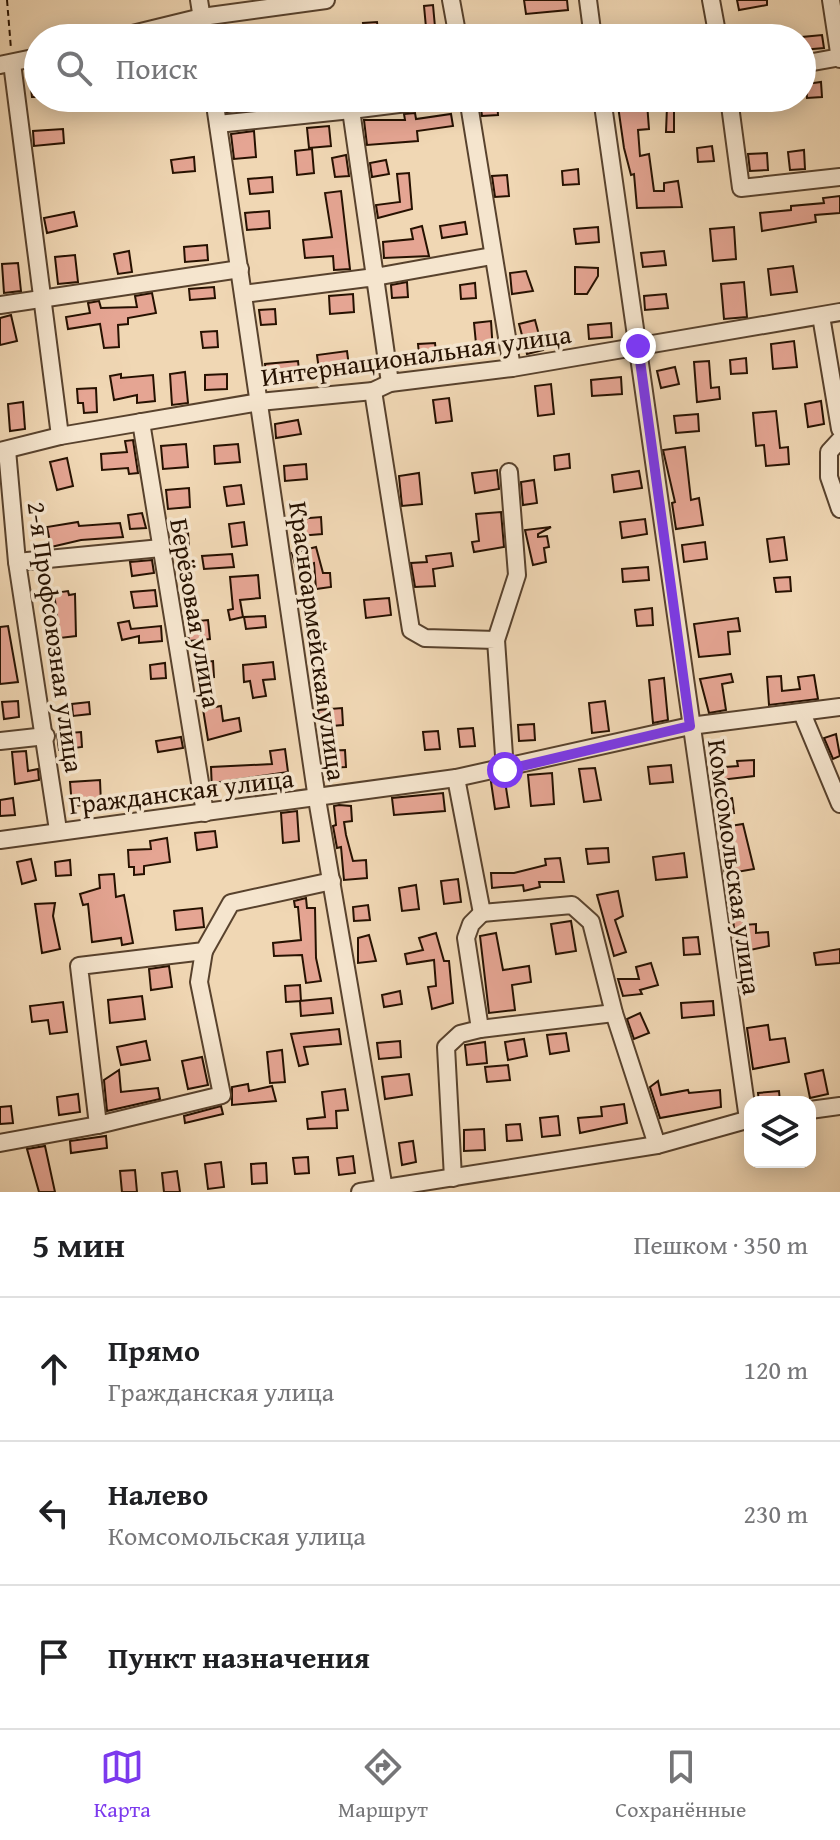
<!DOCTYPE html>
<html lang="ru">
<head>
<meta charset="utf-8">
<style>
	body { margin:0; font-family:"Gentium Book Plus",serif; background:#f6f6f6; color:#202124 }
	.controls { position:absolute; right:24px; bottom:24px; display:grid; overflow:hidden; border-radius:16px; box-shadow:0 4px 20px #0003 }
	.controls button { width:72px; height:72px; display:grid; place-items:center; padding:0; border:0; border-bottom:2px solid #e0e0e0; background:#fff; color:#202124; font:40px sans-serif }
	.stop { position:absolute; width:24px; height:24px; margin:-18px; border:6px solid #7c3aed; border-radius:50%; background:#fff }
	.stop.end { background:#7c3aed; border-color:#fff; box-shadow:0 2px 8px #0008 }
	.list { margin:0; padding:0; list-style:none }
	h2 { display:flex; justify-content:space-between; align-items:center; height:104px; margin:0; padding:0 32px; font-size:34px }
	h2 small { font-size:26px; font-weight:400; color:#757577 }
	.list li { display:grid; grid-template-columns:52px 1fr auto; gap:24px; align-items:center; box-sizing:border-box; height:144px; padding:0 32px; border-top:2px solid #e0e0e0 }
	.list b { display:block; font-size:30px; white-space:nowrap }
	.list p { margin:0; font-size:26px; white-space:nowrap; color:#757577 }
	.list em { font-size:26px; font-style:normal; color:#757577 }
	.icon { flex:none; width:44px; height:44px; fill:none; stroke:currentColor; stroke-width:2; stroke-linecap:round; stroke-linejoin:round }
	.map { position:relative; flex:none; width:840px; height:1192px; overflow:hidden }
	.search { position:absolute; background:#fff; box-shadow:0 4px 20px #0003; left:24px; right:24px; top:24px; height:88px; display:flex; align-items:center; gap:20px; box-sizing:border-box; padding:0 28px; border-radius:44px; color:#757577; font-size:30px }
	.sheet { height:536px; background:#fff }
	nav { display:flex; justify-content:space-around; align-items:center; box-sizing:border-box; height:112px; border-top:2px solid #e0e0e0; background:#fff; font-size:22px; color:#757577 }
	nav a { display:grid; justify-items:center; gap:4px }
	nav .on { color:#7c3aed }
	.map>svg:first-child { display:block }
</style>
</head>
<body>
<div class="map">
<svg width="840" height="1192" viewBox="0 0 840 1192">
	<rect width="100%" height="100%" fill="#f0d7b4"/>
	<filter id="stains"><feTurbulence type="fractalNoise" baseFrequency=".0025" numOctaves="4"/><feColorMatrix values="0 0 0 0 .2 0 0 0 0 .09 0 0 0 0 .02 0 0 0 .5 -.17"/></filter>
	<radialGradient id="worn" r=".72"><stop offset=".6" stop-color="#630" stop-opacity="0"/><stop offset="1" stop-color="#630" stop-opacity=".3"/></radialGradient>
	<!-- building -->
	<g fill="#e5a593" stroke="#261100" stroke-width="2">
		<polygon points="524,0 567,0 568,10 526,14"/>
		<polygon points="737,0 767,0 767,5 739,10"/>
		<polygon points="433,5 436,38 427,38 424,6"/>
		<polygon points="377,22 379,38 365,38 363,23"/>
		<polygon points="705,27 707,38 684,38 683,30"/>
		<polygon points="822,35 824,48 802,50 802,37"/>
		<polygon points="38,69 38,97 32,97 29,70"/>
		<polygon points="821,82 822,97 807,98 806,84"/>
		<polygon points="225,98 281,98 282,106 227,112"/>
		<polygon points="497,100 498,115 482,116 480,102"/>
		<polygon points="647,103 649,129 638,130 640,156 649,154 654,191 664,191 664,183 678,181 682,207 637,208 634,174 631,175 624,148 618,106"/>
		<polygon points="667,107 674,107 674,132 666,132"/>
		<polygon points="415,113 416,119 451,114 453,126 417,131 418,141 367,145 364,120 405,120 404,114"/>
		<polygon points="329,126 331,146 309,148 307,128"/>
		<polygon points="63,129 64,143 34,146 33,131"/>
		<polygon points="254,131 256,157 234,159 231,134"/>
		<polygon points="712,146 714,161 698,162 697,148"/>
		<polygon points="312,149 314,173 297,175 295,151"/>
		<polygon points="804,150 805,169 790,170 788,152"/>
		<polygon points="767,153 768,170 750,171 748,154"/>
		<polygon points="346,155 349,176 335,177 332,158"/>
		<polygon points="194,157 195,171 173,173 171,160"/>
		<polygon points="386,160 389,174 372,177 370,163"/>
		<polygon points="578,169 579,184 563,185 562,171"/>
		<polygon points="409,173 412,209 378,218 376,205 400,202 397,174"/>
		<polygon points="507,175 509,196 495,197 492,176"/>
		<polygon points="272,177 273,192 250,194 248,179"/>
		<polygon points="341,191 350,269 334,270 333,256 305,258 303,240 332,237 325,193"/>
		<polygon points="840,196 840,213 815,215 816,222 762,231 760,213 791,210 791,206 824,203 823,198"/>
		<polygon points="269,211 270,228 247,230 245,213"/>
		<polygon points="74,212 77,226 47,233 44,218"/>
		<polygon points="465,222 467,234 442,238 440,226"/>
		<polygon points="422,226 429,256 384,258 383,242 413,239 411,229"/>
		<polygon points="598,227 599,242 576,244 574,229"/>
		<polygon points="734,227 736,259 713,261 710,229"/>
		<polygon points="207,245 208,260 185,262 184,247"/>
		<polygon points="129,251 132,272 118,274 114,254"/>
		<polygon points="664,251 666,265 643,267 641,253"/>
		<polygon points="75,255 78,282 58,284 55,257"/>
		<polygon points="18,263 21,291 4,293 2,264"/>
		<polygon points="793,266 797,292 771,295 768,269"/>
		<polygon points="575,267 598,268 598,276 587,294 575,294"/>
		<polygon points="526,271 533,291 512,294 510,273"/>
		<polygon points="407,282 408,297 392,298 391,285"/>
		<polygon points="744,282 747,317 724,319 721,284"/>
		<polygon points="475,283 476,298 461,299 460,285"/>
		<polygon points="214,287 215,298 190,300 189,289"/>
		<polygon points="152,293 156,313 128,318 128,324 118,325 119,347 104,348 100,324 68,329 66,317 90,313 88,303 99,301 101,308 137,307 135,296"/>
		<polygon points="353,294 354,312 330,314 329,296"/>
		<polygon points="666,294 668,308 645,310 644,296"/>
		<polygon points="275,309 276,324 261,325 259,310"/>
		<polygon points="11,315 17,341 0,345 0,318"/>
		<polygon points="535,320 543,350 527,354 519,324"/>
		<polygon points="491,321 493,352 477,354 474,323"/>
		<polygon points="611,323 612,337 589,339 588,325"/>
		<polygon points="217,331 218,347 203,348 201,332"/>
		<polygon points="794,341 797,367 773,369 771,344"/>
		<polygon points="435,343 437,362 420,364 418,344"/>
		<polygon points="347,351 350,374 320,378 317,355"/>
		<polygon points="746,358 747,373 731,374 730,360"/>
		<polygon points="298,361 300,379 267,382 265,364"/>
		<polygon points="709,361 711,388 719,387 720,399 697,402 694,362"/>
		<polygon points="675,367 679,384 661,388 657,371"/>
		<polygon points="185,372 188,403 172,405 170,374"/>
		<polygon points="121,374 121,378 153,375 155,401 137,403 137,395 114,400 110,376"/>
		<polygon points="227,374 227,389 205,390 205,375"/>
		<polygon points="621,377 622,394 592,396 591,380"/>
		<polygon points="551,384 554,414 538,416 535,386"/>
		<polygon points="96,388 97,412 84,413 83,403 78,403 77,389"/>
		<polygon points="449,398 452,421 436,423 433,400"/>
		<polygon points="821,401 824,424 808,427 805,404"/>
		<polygon points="23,402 25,429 10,431 8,404"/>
		<polygon points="776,411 780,448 788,447 789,464 766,466 764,445 756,446 753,413"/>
		<polygon points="698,414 699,431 676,433 674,416"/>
		<polygon points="298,420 301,434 276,438 275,424"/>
		<polygon points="133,440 138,473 129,474 128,468 102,470 101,454 127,452 125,441"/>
		<polygon points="186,444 188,467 163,469 161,446"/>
		<polygon points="238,444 240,462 215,464 214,446"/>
		<polygon points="685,447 691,500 699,498 703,525 676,529 672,503 675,502 663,450"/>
		<polygon points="569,454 570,468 555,470 554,456"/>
		<polygon points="67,458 73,486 57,490 50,462"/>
		<polygon points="306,464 307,479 285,481 284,466"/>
		<polygon points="497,470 499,489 475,493 472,473"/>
		<polygon points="639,471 642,488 614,492 612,475"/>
		<polygon points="419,473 422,504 402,506 399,476"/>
		<polygon points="534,480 537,503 523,505 521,482"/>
		<polygon points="241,485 244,504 227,506 224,487"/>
		<polygon points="189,488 190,507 168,509 166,490"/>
		<polygon points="501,512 504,547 474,552 472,542 479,541 476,514"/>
		<polygon points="142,513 146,528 130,529 128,515"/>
		<polygon points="321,517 322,534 299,536 298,519"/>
		<polygon points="645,519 647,534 622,538 620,522"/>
		<polygon points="78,522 79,526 120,523 123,537 81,540 51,547 47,527"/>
		<polygon points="244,522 247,545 232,547 229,524"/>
		<polygon points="551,527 538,534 538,537 547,536 549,547 544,548 546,562 533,565 525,530"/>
		<polygon points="188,532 189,548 174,549 173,533"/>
		<polygon points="784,537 787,560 770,562 767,539"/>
		<polygon points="705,542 707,559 684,562 682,545"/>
		<polygon points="316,547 323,573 330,573 331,587 316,589 314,563 296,568 292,553"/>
		<polygon points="451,553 453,566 433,569 435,586 415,587 411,563 427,562 426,556"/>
		<polygon points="232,554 234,567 204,569 202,556"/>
		<polygon points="152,560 154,573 132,576 130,562"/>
		<polygon points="648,567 649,580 623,582 622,569"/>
		<polygon points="258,575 260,598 240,600 243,617 230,620 228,610 233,609 230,577"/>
		<polygon points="790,577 791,591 776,592 774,578"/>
		<polygon points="155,590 157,606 134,608 131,592"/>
		<polygon points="68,591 69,595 75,594 76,636 60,638 54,593"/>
		<polygon points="389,598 391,615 366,618 364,600"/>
		<polygon points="652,608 653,625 637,626 635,610"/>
		<polygon points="265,616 266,627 246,629 244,617"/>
		<polygon points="738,618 740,631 728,632 730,654 699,657 694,624"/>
		<polygon points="208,620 210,639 189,641 187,622"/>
		<polygon points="129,621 131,629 161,626 162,641 139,643 139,636 122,640 118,623"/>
		<polygon points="8,626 18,682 0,684 0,627"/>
		<polygon points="213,661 214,677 198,679 197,663"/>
		<polygon points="273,662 275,679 263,680 266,696 253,698 250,681 244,682 243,665"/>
		<polygon points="165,663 166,678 151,679 150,665"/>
		<polygon points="731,674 733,682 722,684 726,710 709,713 700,679"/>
		<polygon points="814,675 818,699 769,705 767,677 781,676 782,691 800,689 798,677"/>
		<polygon points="664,678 668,720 653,723 649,680"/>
		<polygon points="18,701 19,717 4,719 2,702"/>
		<polygon points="605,701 609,731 592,733 589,703"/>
		<polygon points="89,702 90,714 73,716 72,704"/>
		<polygon points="221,706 223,721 239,718 241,731 208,740 203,709"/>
		<polygon points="342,708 343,725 320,727 318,710"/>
		<polygon points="534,724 535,740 519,741 518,725"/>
		<polygon points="473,728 475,746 460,747 458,729"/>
		<polygon points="438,731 440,749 425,750 423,732"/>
		<polygon points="81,732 82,747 59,750 57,734"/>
		<polygon points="836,734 840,756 833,759 824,738"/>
		<polygon points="181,737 183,748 158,752 156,741"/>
		<polygon points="285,749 288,772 214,783 212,791 211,767 272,764 270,751"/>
		<polygon points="345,750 346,767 324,768 323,751"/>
		<polygon points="26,751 28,771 38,769 39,780 15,784 12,752"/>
		<polygon points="754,760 754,776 712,781 711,768 738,766 737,761"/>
		<polygon points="671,765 673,782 650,784 648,767"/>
		<polygon points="595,768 601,800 584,802 579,769"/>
		<polygon points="552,773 554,804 531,806 528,775"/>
		<polygon points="100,780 101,804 72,806 70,782"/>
		<polygon points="500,780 505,781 509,807 495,809 491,782"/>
		<polygon points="443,793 445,811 394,815 392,798"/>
		<polygon points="13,798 15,815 0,816 0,800"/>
		<polygon points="732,798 734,813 717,814 716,800"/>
		<polygon points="339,805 351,806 352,821 344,822 346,835 353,861 366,860 367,878 344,880 341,847 337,848 333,826 336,825 334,806"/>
		<polygon points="297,811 299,841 283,843 281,813"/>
		<polygon points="743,824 754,869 725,874 723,863 736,861 730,826"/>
		<polygon points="215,831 217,847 197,850 195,833"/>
		<polygon points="167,838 170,862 144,866 144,874 134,875 134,867 129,867 128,850 151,849 150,841"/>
		<polygon points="608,848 609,862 588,864 586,849"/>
		<polygon points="684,853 687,877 656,880 653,857"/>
		<polygon points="560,858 564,882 539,882 540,887 524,891 523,885 492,888 491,873 514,873 546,865 545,859"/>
		<polygon points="31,859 36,880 22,884 17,862"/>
		<polygon points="70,860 71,875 56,876 55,862"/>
		<polygon points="114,874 116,897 124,895 133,943 122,945 121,938 92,942 88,904 83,905 80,894 100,888 99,875"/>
		<polygon points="458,879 461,902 444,904 441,881"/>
		<polygon points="416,885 419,909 402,911 399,888"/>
		<polygon points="618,891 623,916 615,920 626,952 614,956 597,895"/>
		<polygon points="306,898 307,908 315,908 316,958 321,981 306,983 302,955 274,956 273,943 301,940 298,907 295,907 294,901"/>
		<polygon points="55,903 53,916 60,949 42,953 35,904"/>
		<polygon points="368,905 370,920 354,921 353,907"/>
		<polygon points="202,908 204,927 176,930 174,911"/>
		<polygon points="743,916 744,925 756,924 756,933 768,932 769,946 736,953 733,917"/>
		<polygon points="571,921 576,951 556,954 551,924"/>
		<polygon points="436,933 444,961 449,961 453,1003 432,1009 428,987 436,986 434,960 407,964 405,954 423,950 419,938"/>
		<polygon points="496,933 503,970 529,966 531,982 512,985 515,1010 489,1013 480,936"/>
		<polygon points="369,935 376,961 358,963 358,938"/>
		<polygon points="698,937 700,954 684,955 683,938"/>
		<polygon points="840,949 840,963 816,965 814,953"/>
		<polygon points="651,963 658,985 640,990 642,994 623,996 618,979 639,979 636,967"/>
		<polygon points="169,966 172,987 151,990 149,969"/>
		<polygon points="300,985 301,1001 286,1002 285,986"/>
		<polygon points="400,991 402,1004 384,1007 382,995"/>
		<polygon points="142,996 145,1019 110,1023 108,1000"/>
		<polygon points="331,998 333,1013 301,1016 300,1001"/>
		<polygon points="713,1001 714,1015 682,1018 681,1003"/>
		<polygon points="63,1002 67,1032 50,1034 48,1020 32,1022 30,1006"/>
		<polygon points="640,1013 649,1033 634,1039 627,1019"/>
		<polygon points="768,1025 770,1040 785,1038 789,1062 753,1069 747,1028"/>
		<polygon points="339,1029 341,1044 304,1047 308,1064 299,1066 291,1034"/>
		<polygon points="566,1033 569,1051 550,1054 547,1035"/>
		<polygon points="524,1039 527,1056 508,1060 505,1042"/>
		<polygon points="146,1041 150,1060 121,1065 117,1047"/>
		<polygon points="400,1041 401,1057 379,1059 377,1043"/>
		<polygon points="485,1042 487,1063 467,1065 465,1045"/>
		<polygon points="282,1050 285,1082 270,1083 267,1052"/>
		<polygon points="202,1057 208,1085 188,1089 182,1061"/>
		<polygon points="508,1065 510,1080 487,1082 485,1067"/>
		<polygon points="119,1070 121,1092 158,1088 160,1099 107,1111 104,1080"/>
		<polygon points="823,1070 828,1094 810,1098 805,1074"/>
		<polygon points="409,1074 412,1095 385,1099 382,1077"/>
		<polygon points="658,1081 661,1095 688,1090 689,1093 720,1090 721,1107 660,1118 650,1087"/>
		<polygon points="248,1084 249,1091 272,1086 276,1101 232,1105 232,1087"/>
		<polygon points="345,1089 348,1110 336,1111 337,1128 308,1129 307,1119 325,1117 322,1092"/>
		<polygon points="779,1091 780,1102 759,1102 758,1093"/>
		<polygon points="78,1094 80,1112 59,1115 57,1097"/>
		<polygon points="624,1104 627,1123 580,1133 578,1118 602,1116 601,1107"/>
		<polygon points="11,1106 13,1123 0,1124 0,1107"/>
		<polygon points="221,1106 223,1114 185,1123 184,1116"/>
		<polygon points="558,1116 560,1135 542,1137 540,1118"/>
		<polygon points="520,1124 522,1140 507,1141 506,1125"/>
		<polygon points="484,1129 485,1150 464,1151 464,1130"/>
		<polygon points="106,1136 107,1148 71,1153 70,1141"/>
		<polygon points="413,1141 416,1162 402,1165 399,1143"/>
		<polygon points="45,1146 55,1192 39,1192 27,1149"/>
		<polygon points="353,1156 355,1173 339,1175 337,1158"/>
		<polygon points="308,1157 309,1173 295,1174 293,1158"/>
		<polygon points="221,1162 224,1187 208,1189 205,1164"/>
		<polygon points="266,1163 267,1183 252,1184 251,1164"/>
		<polygon points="135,1170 137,1192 122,1192 120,1171"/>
		<polygon points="177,1171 180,1192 164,1192 162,1173"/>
	</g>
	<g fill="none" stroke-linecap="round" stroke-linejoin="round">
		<!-- minor casing -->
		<g stroke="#58422d" stroke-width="20">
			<g id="minor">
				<polyline points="199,0 205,38"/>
				<polyline points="451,0 458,38"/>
				<polyline points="588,0 593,38"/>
				<polyline points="711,0 718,38"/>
				<polyline points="831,0 840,59"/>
				<polyline points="116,38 202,17 326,0"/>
				<polyline points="12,63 60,436"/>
				<polyline points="802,64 840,57"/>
				<polyline points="0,65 38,57"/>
				<polyline points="214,98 317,799 384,1189"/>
				<polyline points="447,98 351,110 375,277 492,256"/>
				<polyline points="468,98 512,368"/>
				<polyline points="602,98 748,1119"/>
				<polyline points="729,98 741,188 840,177"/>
				<polyline points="218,124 351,110"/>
				<polyline points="243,294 375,277 390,383"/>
				<polyline points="0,305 240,269"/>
				<polyline points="821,316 840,429"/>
				<polyline points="373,391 411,630 425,638 496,640 505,770"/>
				<polyline points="141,422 205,813"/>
				<polyline points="840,440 829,452 829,477 840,509"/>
				<polyline points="7,450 17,562 58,830"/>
				<polyline points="0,451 60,436 259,402 373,391 390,383 512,368 840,312"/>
				<polyline points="17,562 161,548"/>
				<polyline points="496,640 517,575 509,472"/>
				<polyline points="802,713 840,804"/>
				<polyline points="0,741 46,736"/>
				<polyline points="456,778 482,913 572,905 591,922 614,1013 657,1145"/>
				<polyline points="0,840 456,778 690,726 840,707"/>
				<polyline points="480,1029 614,1013"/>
				<polyline points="810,1110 840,1106"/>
				<polyline points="98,1125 222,1095 199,982 204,951"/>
				<polyline points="0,1143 98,1125 79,966 204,951 231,903 332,881"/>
				<polyline points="453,1178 446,1047 460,1034 480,1029 466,938 471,924 482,913"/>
				<polyline points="360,1192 657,1145 750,1119"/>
			</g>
		</g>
		<!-- path -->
		<polyline stroke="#261100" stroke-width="2" stroke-dasharray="6 4" stroke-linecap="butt" points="7,0 11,49"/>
		<!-- minor -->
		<use href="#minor" stroke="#f5e5ce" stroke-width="16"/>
	</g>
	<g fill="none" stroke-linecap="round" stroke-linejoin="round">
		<!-- route -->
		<polyline stroke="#7c3aed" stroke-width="10" points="505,770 690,726 638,346"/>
	</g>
	<g text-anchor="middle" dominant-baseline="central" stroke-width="7" stroke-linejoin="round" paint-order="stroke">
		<!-- street labels -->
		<g font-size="26" fill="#261100" stroke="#f5e5ce">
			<text transform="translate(416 355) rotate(-8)">Интернациональная улица</text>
			<text transform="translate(196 613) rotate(80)">Берёзовая улица</text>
			<text transform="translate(56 637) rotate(82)">2-я Профсоюзная улица</text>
			<text transform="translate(318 641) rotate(82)">Красноармейская улица</text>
			<text transform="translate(181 791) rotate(-7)">Гражданская улица</text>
			<text transform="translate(735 867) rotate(82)">Комсомольская улица</text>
		</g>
	</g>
	<rect width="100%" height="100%" filter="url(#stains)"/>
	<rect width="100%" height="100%" fill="url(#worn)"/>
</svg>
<div class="controls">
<button><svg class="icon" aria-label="layers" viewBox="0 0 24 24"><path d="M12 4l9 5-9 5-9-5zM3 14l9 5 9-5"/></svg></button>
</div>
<div class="stop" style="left:505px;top:770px"></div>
<div class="stop end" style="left:638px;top:346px"></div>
<div class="search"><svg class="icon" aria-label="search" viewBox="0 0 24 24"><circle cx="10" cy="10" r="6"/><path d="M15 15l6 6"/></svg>Поиск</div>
</div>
<section class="sheet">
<h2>5 мин<small>Пешком · 350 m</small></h2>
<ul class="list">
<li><svg class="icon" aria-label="ahead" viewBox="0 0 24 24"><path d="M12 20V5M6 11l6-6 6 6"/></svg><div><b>Прямо</b><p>Гражданская улица</p></div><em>120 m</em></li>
<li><svg class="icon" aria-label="left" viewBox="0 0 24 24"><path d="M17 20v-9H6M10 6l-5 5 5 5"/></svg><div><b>Налево</b><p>Комсомольская улица</p></div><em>230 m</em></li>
<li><svg class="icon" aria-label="arrive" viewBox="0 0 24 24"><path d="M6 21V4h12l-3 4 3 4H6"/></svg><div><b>Пункт назначения</b></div></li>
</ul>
</section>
<nav>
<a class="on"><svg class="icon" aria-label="map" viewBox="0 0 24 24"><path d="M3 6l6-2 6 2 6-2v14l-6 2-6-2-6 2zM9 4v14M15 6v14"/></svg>Карта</a>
<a><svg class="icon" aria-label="directions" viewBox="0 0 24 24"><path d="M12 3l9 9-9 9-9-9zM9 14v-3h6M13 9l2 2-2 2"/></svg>Маршрут</a>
<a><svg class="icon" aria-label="saved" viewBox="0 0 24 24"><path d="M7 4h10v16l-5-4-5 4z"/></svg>Сохранённые</a>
</nav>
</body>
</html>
